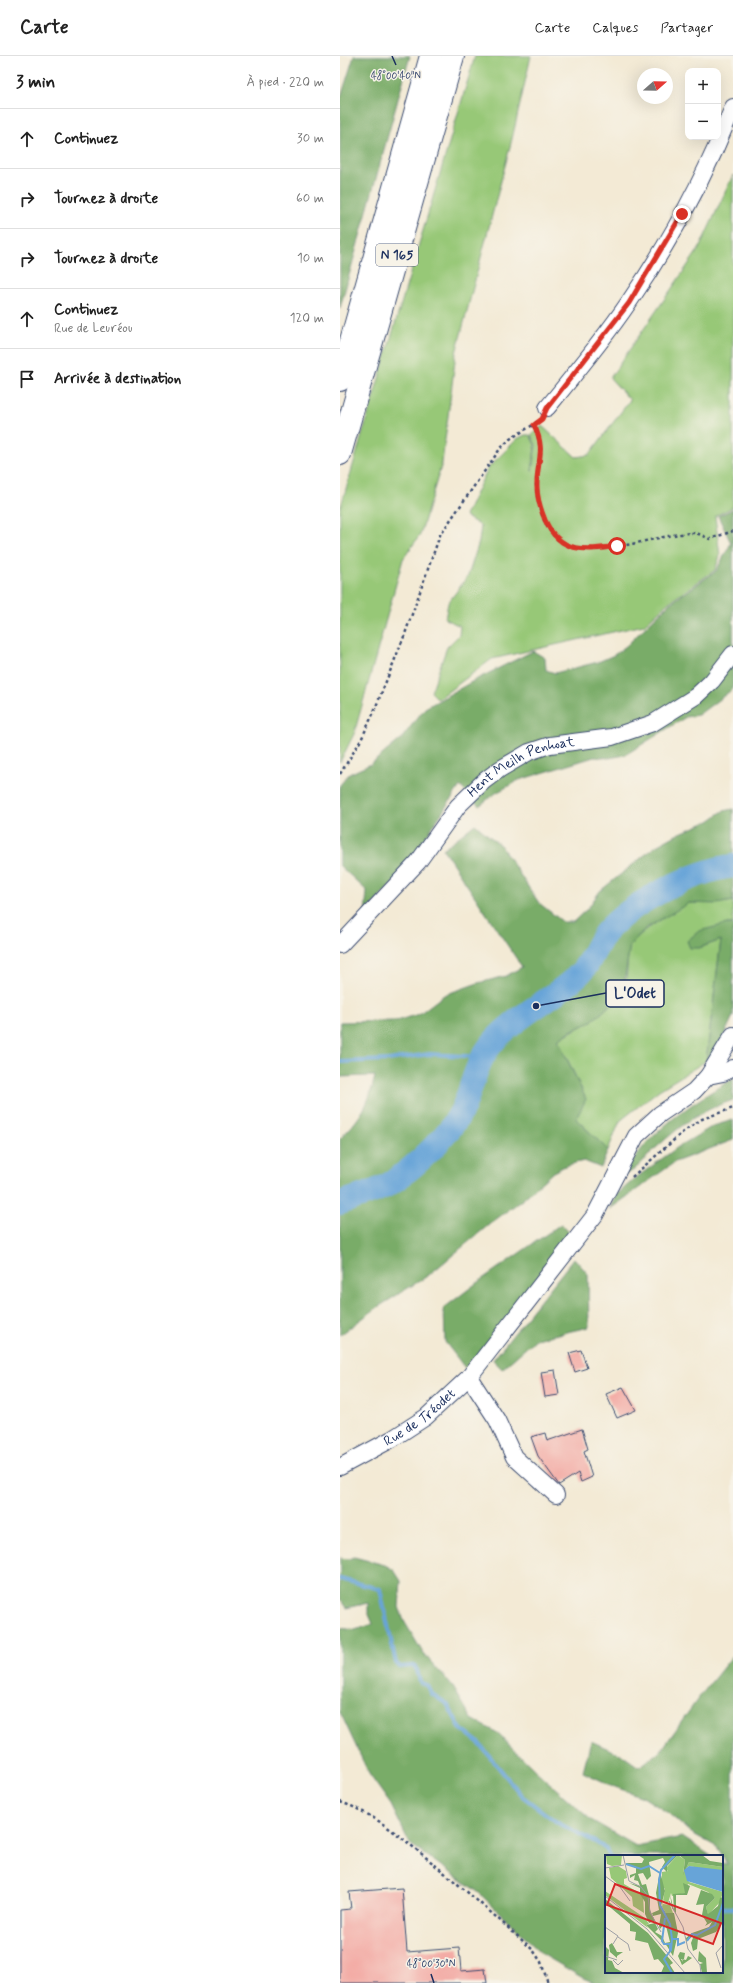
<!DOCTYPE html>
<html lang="fr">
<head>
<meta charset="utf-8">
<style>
	body { margin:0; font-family:Mynerve,sans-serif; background:#f6f6f6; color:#222 }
	.controls { position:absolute; right:12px; top:12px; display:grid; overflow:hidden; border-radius:8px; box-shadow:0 4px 16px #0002 }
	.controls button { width:36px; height:36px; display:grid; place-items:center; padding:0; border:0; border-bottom:1px solid #e0e0e0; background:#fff; color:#222; font:20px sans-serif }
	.compass { position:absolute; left:297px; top:12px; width:36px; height:36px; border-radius:50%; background:#fff; box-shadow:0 4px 16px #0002; rotate:70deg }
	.stop { position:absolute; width:12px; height:12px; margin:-9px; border:3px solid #d93025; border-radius:50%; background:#fff }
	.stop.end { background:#d93025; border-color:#fff; box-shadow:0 1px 4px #0008 }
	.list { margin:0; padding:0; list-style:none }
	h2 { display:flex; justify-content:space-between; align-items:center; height:52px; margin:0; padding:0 16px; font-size:17px }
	h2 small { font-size:13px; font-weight:400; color:#767676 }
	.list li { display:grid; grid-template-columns:26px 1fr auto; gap:12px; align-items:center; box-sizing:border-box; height:60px; padding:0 16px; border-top:1px solid #e0e0e0 }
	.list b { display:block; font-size:15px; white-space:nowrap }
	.list p { margin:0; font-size:13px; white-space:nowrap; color:#767676 }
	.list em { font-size:13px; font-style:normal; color:#767676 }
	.icon { flex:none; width:22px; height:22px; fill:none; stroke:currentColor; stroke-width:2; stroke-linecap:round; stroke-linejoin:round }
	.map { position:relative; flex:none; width:393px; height:1927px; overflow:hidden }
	header { display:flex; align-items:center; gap:24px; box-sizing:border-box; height:56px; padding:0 20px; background:#fff; border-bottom:1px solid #e0e0e0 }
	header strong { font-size:19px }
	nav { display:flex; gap:22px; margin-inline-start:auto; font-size:14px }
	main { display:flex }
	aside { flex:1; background:#fff }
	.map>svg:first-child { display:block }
</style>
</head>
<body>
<header>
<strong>Carte</strong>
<nav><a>Carte</a><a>Calques</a><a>Partager</a></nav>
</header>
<main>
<aside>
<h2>3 min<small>À pied · 220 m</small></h2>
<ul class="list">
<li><svg class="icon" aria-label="ahead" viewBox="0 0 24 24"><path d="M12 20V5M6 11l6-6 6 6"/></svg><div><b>Continuez</b></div><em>30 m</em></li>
<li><svg class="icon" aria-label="right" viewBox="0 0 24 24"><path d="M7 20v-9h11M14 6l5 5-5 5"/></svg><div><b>Tournez à droite</b></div><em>60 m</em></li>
<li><svg class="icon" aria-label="right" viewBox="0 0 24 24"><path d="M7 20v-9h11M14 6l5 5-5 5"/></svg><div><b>Tournez à droite</b></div><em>10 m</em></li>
<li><svg class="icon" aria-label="ahead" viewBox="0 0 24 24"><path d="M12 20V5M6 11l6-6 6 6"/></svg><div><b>Continuez</b><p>Rue de Leuréou</p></div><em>120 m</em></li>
<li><svg class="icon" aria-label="arrive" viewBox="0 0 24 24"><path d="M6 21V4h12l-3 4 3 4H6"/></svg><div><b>Arrivée à destination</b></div></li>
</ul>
</aside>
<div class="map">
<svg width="393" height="1927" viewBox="0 0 393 1927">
	<rect width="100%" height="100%" fill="#f7f3e8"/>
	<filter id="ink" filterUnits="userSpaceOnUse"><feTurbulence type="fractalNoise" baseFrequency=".025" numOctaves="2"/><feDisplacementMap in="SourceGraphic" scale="8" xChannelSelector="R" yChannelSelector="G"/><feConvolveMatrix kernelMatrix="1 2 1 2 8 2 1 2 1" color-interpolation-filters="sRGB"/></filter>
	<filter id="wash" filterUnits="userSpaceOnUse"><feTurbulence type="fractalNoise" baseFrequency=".012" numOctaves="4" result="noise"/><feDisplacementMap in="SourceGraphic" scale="16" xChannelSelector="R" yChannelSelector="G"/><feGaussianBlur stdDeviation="0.9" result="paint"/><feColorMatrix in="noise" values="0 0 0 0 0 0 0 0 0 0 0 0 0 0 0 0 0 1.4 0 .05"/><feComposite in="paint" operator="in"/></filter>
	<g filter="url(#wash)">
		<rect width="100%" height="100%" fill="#f3ead5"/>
		<!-- green -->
		<g fill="#97c877" stroke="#597c6a">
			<polygon points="135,0 191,0 172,83 116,297 102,407 80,479 63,503 14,678 0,706 0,453"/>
			<polygon points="393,119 393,451 375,460 380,500 375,514 328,547 304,569 152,603 98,643 91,636 107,591 119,579 120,570 105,563 108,547 128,520 139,486 141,470 125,460 148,412 177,383 185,379 190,379 195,389 192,415 196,389 191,379 202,370 236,401 249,399 290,344 270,322 359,193"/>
			<path d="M393,845V868H387L359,892L381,884L366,1005L319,1034L280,1065L268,1094L236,1063L242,1034L218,984C243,967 264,962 282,934C290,922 285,900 290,889C294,880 341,849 350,847C365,846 379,848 393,845Z"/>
		</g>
		<!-- forest -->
		<g fill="#79ac68" stroke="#4a6e63">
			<polygon points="14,0 70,0 0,252 0,44"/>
			<polygon points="393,453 393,633 358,659 346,661 285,699 269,702 254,701 179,724 156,737 139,750 120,730 58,822 25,857 27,835 0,810 0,729 9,718 31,708 61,683 85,652 135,624 193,595 205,602 206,614 215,617 258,606 274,599 286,590 329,548 376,515 391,487 378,460"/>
			<path d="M393,753V845L377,848L349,847L305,873L290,889L283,933L264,955L249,967L231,975L218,984L246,1043L236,1063L268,1094L261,1112L244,1105L227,1109L213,1116L182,1144L151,1167L89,1219L38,1251L0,1279V1083C21,1061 28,1051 35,1020L0,1021V966L56,965L79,958L104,939L138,927L166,920L182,911L103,793L135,768L161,790L199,847L223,866H233L248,852L260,835L316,790L338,778L369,765L383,755Z"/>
			<polygon points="387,868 393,868 393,960 381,986 366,1005 381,884 359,892 350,892 347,885 359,875"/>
			<path d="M393,1023V1044C360,1055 342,1068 317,1091C307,1100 299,1112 287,1118L284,1117C310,1075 351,1047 393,1023Z"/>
			<polygon points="393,1064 393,1084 335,1106 270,1153 275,1140 297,1121 338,1091 373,1070"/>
			<polygon points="221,1168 230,1177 142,1296 125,1312 105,1286 104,1252 138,1226"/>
			<polygon points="234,1202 248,1218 249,1271 196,1283 162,1313 153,1304"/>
			<polygon points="14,1501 45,1509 54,1514 61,1525 59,1551 64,1565 83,1597 113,1631 132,1663 156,1676 196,1715 251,1764 296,1790 342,1781 371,1800 266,1800 266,1916 382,1916 382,1807 388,1808 377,1791 350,1776 328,1757 303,1741 275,1731 243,1716 251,1685 282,1699 299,1711 320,1696 357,1644 393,1599 393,1927 255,1927 243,1922 202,1898 138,1836 70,1788 51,1749 29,1718 0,1656 0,1572 15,1574 33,1568 28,1556 28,1547 6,1552 0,1543 0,1502 10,1503"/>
		</g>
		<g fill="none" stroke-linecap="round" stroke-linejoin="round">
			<!-- stream -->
			<g stroke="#67a4d8" stroke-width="4">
				<polyline points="0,1006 48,1004 89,998 144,1001"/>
				<polyline points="0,1523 40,1533 56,1607 60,1611 74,1610 77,1614 80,1626 88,1630 92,1638 107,1648 121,1673 138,1686 182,1740 218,1767 257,1787 266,1793 270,1800"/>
				<polyline points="382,1852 393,1852"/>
			</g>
			<!-- river -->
			<path stroke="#67a4d8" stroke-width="24" d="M0,1147C17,1141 35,1137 51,1127C75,1111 111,1078 123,1052C134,1027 135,1006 155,984C178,959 211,944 236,921C250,910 255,890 266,876C292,846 354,815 393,810"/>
		</g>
		<g id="blocks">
			<!-- building -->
			<g fill="#f3aba5">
				<polygon points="241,1294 247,1312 235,1316 229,1297"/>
				<polygon points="215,1314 219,1339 205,1341 201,1316"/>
				<polygon points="283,1331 296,1354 277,1362 266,1338"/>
				<polygon points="242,1373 248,1393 244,1395 252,1421 241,1426 238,1417 219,1429 198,1400 191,1381 205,1377 207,1385"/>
				<polygon points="62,1832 67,1896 119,1892 121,1915 145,1913 147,1927 0,1927 0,1854 11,1853 9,1836"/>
			</g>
		</g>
	</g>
	<g filter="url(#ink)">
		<use href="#blocks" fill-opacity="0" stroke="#3b4b70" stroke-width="1"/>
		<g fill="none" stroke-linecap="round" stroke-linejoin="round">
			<!-- minor casing -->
			<g stroke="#3b4b70" stroke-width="18">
				<g id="minor">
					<path d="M207,352C235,318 264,283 289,246C331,185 366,119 393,51"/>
					<path id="s1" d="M0,889L78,806L118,750L144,725L160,713L189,696L210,689L272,681L313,667L356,640L372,625L393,598"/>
					<polyline points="368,1020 383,1017 393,1012"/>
					<polyline points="129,1321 157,1364 174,1401 216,1439"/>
					<path id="s2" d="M0,1411L52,1383L86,1361L129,1321L255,1159L296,1080L320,1058L354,1035L368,1020L393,979"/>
				</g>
			</g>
			<!-- highway casing -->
			<g stroke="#3b4b70" stroke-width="24">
				<g id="highway">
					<polyline points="0,324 91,0"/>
					<polyline points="0,398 113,0"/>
				</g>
			</g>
			<!-- path -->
			<g stroke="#3b4b70" stroke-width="2.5" stroke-dasharray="3 3" stroke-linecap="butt">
				<path d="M193,369C205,391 199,400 197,422C195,442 203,471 219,484C250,508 317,477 353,477C359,477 365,481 370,483L393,475"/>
				<polyline points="0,718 21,684 33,658 65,578 100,479 160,393 170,383 201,364"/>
				<polyline points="292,1121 344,1075 362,1063 393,1052"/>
				<path d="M0,1746C34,1757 62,1782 89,1804C124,1833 159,1863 193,1894L201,1906L208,1927"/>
			</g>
			<!-- minor -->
			<use href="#minor" stroke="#fff" stroke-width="16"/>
			<!-- highway -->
			<use href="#highway" stroke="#fff" stroke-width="22"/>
		</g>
	</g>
	<g fill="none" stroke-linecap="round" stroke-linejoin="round" filter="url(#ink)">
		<!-- route -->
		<path stroke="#d93025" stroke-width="5" d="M277,490C246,495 220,498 205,464C201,454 197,442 197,431C196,406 207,395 194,369L202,363L207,352L289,247L342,158"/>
	</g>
	<!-- ticks -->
	<path fill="none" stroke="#1b2f5e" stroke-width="1.5" d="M52,0L56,9M91,1918L94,1927"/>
	<g text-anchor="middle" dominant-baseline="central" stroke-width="3" stroke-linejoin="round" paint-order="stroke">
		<!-- shield labels -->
		<rect fill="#f7f3e8" stroke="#5d6a87" stroke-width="1" x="36" y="188" width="42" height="22" rx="3"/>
		<g font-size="13" font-weight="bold" fill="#1b2f5e">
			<text x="57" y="199">N 165</text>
		</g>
		<!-- street labels -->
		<g font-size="14" fill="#1b2f5e" stroke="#f7f3e8">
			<text stroke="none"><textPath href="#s1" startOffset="259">Hent Meilh Penhoat</textPath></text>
			<text stroke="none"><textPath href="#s2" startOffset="94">Rue de Tréodet</textPath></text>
		</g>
	</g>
	<!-- overview -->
	<g transform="translate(265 1799)">
		<rect width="118" height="118" fill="#f3ead5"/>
		<path d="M1,0H17L16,10L7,11L2,9ZM73,0L80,5L78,19L84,7L118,12V15H105L84,11L80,15L84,27L118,37L115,47L103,60L101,52L110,43L103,37L83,29L80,38L67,41L66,38L63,48L58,45V49L65,50L68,58H61L57,52L60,34L57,30V17L63,16L60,14ZM13,11L21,16L22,23L19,24V29L38,40L39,58L28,51L27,42L6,23L4,13ZM0,36L40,63L44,69L41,70L43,73L0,40Z" fill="#97c877"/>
		<path d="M33,0H73L62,11V17L57,12L60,7L58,3L44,7L46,21L42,25L38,18L33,19L37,30L41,29L45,44V55L50,66L44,68L40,59V47L35,39V33L24,28L35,31L33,26L29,25L30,20L25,23V20L31,18V13L20,8H37L39,4ZM97,0L105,6L118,8V12L84,7L78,20L80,5L74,0ZM55,16L60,36L56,51L61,58H69L73,78L68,101L62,91L41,70L50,68L53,74L50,77L57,81L60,88L65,87L61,71L59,69L55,74L54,71L56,59L48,61L47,58L54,55L51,38ZM78,28L90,33L85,31L82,40H71V59L67,53L65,39L69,56L68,39L80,38ZM96,35L107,39L110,43L101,52L103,59L113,51L115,43L118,42V67L111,77L93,84L92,94L88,96L86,88L89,80L81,87V83L87,78L104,72L107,67L100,71L102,68L97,60L99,49L91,50ZM0,44L43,78L68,108L65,110L70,118H56L59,111L53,104L49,105L43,88L30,85L31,77L25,76V69L0,48ZM7,88L12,97H18L12,101V103L5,97L4,90ZM0,91L4,95L3,105L7,106L10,113L19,118L0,117ZM94,96L101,103L102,118H97L95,109L98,108L93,106ZM75,97L80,98L79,104H76L78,107L77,104L81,105L83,101L87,103L77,110L73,101Z" fill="#79ac68"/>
		<path d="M84,11L118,15V37L82,26L79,15Z" fill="#67a4d8"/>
		<path fill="none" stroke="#67a4d8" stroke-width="2" d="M21,9L36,14L44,11L55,18M60,63L57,86L59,89H65V97M67,84H73V90L80,87M82,86L87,79L92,80L110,70L118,48M67,118L59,104L66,95L67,84L65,69L55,50L54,25L56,15L70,0"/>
		<path fill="none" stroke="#9d9fa5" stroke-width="1" d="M18,0L24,26L36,32L43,41L45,57L56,77M0,13L19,10M0,21L15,32L25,46M0,41L42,74L80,118M66,51L64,46L78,72L83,94L95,110L96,118M0,72L13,81L8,89M13,82L23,89L25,96M0,101L12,105M8,105L13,110L18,105M116,113L111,98L118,90"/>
		<path fill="#d62828" fill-opacity="0.15" stroke="#d62828" stroke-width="2" d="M10,29L116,68L108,89L2,50Z"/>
		<rect width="118" height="118" fill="none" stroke="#1b2f5e" stroke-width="2"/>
	</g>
	<g font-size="10" text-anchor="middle" fill="#1b2f5e" stroke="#f7f3e8" stroke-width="3" stroke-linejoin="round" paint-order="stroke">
		<text x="56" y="23">48°00'40"N</text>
		<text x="91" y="1911">48°00'30"N</text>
	</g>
	<!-- callouts -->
	<path fill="none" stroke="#1b2f5e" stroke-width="1.5" d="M196 950L266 937"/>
	<circle fill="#1b2f5e" stroke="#f7f3e8" stroke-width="1.5" cx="196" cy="950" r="4"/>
	<rect fill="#f7f3e8" stroke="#1b2f5e" stroke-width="1.5" x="266" y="924" width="58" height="27" rx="4"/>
	<g font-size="15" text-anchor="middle" font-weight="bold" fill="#1b2f5e">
		<text x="295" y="942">L'Odet</text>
	</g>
</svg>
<div class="controls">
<button>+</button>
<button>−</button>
</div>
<svg class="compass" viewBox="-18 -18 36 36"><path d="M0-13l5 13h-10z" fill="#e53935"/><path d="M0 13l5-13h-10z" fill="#767676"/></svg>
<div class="stop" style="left:277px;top:490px"></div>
<div class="stop end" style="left:342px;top:158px"></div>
</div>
</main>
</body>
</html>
